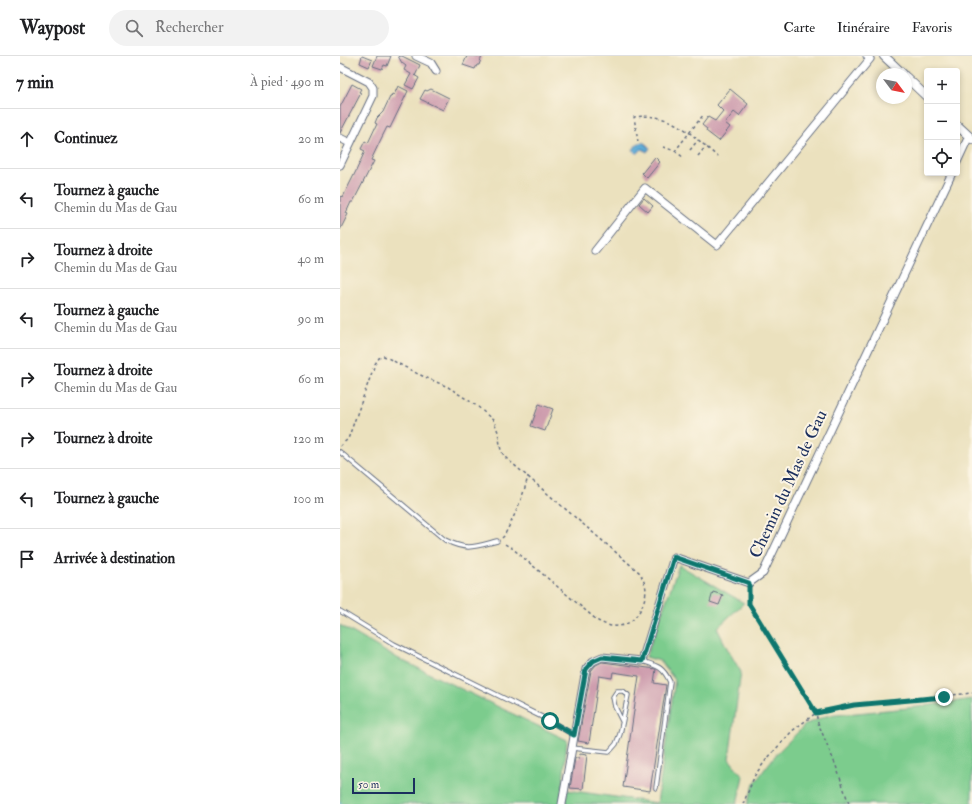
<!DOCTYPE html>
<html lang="fr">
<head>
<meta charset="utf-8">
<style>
	body { margin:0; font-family:"IM FELL Double Pica",serif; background:#f2f2f2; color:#202124 }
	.controls { position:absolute; right:12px; top:12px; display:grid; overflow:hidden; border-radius:4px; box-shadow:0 2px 6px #0003 }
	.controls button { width:36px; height:36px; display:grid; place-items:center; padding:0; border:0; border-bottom:1px solid #e0e0e0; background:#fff; color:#202124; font:20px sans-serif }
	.compass { position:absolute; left:536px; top:12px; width:36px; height:36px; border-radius:50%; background:#fff; box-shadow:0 2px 6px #0003; rotate:122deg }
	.scale { position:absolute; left:12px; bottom:10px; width:63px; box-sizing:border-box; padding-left:4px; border:2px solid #1b2f5e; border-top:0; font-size:11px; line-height:14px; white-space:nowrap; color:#1b2f5e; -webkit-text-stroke:3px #fcf5e5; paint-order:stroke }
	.stop { position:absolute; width:12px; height:12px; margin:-9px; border:3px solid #0f766e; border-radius:50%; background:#fff }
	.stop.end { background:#0f766e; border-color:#fff; box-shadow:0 1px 4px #0008 }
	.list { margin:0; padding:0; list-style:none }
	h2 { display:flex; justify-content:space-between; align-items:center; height:52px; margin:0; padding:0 16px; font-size:17px }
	h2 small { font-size:13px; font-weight:400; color:#757577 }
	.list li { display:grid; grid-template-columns:26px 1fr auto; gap:12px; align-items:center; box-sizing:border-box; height:60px; padding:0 16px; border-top:1px solid #e0e0e0 }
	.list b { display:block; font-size:15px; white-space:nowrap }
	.list p { margin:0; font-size:13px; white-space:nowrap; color:#757577 }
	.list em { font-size:13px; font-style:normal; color:#757577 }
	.icon { flex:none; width:22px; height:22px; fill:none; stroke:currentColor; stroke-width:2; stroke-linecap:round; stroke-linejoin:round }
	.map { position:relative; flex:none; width:632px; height:748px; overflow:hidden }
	header { display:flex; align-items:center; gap:24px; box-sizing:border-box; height:56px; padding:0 20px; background:#fff; border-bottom:1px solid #e0e0e0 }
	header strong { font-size:19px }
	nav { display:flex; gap:22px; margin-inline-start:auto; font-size:14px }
	.search { width:280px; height:36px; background:#f2f2f2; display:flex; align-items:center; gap:10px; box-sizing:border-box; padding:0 14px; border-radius:22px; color:#757577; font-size:15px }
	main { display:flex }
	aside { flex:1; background:#fff }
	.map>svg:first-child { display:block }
</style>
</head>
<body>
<header>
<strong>Waypost</strong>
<div class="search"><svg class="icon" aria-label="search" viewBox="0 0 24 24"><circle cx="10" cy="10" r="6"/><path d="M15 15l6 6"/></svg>Rechercher</div>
<nav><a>Carte</a><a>Itinéraire</a><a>Favoris</a></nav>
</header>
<main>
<aside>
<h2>7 min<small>À pied · 490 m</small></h2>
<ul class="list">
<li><svg class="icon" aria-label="ahead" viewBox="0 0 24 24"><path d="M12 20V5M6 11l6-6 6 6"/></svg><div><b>Continuez</b></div><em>20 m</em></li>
<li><svg class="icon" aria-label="left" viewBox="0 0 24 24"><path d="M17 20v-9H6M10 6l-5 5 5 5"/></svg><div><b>Tournez à gauche</b><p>Chemin du Mas de Gau</p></div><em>60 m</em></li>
<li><svg class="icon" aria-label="right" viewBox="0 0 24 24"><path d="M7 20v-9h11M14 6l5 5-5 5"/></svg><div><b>Tournez à droite</b><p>Chemin du Mas de Gau</p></div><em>40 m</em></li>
<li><svg class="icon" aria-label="left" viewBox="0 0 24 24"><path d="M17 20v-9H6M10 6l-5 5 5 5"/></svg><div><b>Tournez à gauche</b><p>Chemin du Mas de Gau</p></div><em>90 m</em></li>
<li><svg class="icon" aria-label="right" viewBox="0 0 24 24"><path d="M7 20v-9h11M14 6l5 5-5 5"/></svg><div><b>Tournez à droite</b><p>Chemin du Mas de Gau</p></div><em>60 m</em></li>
<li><svg class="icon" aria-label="right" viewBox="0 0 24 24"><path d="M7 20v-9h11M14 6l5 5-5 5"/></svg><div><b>Tournez à droite</b></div><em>120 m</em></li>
<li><svg class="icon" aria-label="left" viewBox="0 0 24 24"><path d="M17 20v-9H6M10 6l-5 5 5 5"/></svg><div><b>Tournez à gauche</b></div><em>100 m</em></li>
<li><svg class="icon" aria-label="arrive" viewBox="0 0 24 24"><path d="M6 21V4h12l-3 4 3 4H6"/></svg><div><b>Arrivée à destination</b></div></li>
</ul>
</aside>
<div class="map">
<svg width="632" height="748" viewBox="0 0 632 748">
	<rect width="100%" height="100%" fill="#fcf5e5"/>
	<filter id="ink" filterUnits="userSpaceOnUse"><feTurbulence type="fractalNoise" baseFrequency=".025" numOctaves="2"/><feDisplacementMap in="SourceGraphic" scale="8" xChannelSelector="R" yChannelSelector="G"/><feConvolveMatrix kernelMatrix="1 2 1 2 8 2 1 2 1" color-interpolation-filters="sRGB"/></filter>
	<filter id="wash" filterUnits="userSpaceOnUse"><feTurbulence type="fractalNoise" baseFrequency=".012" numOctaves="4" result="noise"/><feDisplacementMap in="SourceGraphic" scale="16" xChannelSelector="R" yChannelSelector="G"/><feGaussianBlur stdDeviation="0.9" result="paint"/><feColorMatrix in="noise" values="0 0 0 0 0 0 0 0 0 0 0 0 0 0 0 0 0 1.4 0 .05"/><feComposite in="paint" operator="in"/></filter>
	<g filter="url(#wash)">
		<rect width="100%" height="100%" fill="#ebe1be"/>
		<!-- green -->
		<g fill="#7bcc8d" stroke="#4b7e76">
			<polygon points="339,509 404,547 377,572 388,594 401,616 389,703 403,720 397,748 226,748 227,734 317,747 335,624 320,605 306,601"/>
			<polygon points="0,569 53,600 227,684 221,748 0,748"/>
			<polygon points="632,643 632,748 407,748 414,728 424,714 438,696 466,668 486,660 578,651"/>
		</g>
		<!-- water -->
		<polygon fill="#5aa7d3" stroke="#3a6b98" points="302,86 306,88 310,92 307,96 302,93 297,98 293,94 297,88"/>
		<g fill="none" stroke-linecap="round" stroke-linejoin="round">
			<!-- stream -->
			<polyline stroke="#5aa7d3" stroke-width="2.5" points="0,747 1,748"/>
		</g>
		<g id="blocks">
			<!-- building -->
			<g fill="#cd9cad">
				<polygon points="22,0 32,4 29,11 20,7"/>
				<polygon points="37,0 51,0 47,10 44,9 42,13 33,10"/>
				<polygon points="58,0 62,0 80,9 75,20 74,19 79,22 73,33 65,29 71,18 64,14 66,10 62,7"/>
				<polygon points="127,0 142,0 139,9 137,9 135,13 123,9"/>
				<polygon points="12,28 21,33 19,36 21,37 0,77 0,51"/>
				<polygon points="58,30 68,35 50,72 47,71 41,83 31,104 34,105 13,146 11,146 6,157 8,158 0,174 0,140 3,141 16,115 25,95 21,93 25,85 28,87 37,68 35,67 37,62 43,56 50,41 51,41 52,38 54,39"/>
				<polygon points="91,33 109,42 103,54 80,43 85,34 87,35"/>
				<polygon points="390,33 408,48 399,60 394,56 385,67 390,71 379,85 366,75 367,73 362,69 368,61 375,65 383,55 377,49"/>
				<polygon points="315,101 320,106 307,122 302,117"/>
				<polygon points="304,142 313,150 308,156 299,148"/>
				<polygon points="199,348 213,353 205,375 191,370"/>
				<polygon points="373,536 383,539 379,549 370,546"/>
				<polygon points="262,606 316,613 314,627 326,629 310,735 283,731 299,620 273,616 272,622 259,620 249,687 238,685 251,615 256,609"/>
				<polygon points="240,698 247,699 243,733 230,732 235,702 239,702"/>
			</g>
		</g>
	</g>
	<g filter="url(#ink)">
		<use href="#blocks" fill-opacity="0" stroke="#646d80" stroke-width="1"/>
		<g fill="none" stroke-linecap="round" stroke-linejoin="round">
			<!-- service casing -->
			<g stroke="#646d80" stroke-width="5.5">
				<g id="service">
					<path d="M0,396L105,484C127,495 134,491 157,485"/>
					<polyline points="0,555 54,588 210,665 234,679"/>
					<path d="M302,605C318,610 323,611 330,626L316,732"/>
					<polyline points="232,692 269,696 276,688 280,678 288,639 283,635 277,635 273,641 275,651 282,665"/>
				</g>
			</g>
			<!-- minor casing -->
			<g stroke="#646d80" stroke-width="9">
				<g id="minor">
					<polyline points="76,0 91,7 96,15"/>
					<polyline points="0,11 29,26 33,32 33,40 0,109"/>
					<polyline points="0,82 10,87"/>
					<polyline points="617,106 629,80"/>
					<polyline points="255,195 305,132 377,189 530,3 527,0"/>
					<polyline points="222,748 246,613 253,605 262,601 302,605 334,501 409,527 423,517 612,117"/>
				</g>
			</g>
			<!-- tertiary casing -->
			<g stroke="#646d80" stroke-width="10">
				<g id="tertiary">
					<polyline points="544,0 563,18"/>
					<polyline points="566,21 587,41"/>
					<polyline points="617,69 632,83"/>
				</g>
			</g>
			<!-- path -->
			<g stroke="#646d80" stroke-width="1.5" stroke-dasharray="3 3" stroke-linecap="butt">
				<path d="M298,86L294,61C332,56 351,78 378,101"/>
				<polyline points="323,91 335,95 364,58"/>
				<polyline points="350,94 358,84"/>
				<polyline points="335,95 344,102"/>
				<polyline points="358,100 366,90"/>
				<path d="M0,390L8,383L35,308L39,302L44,300L78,318L108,331L137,350L154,365L158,376L161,395L166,402L300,517C303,523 306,529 306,535C304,553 293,572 273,570C268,570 263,567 258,565L172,492L163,487"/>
				<path d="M162,482L164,480C174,461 183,442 188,420"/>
				<polyline points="409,535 409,548 476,657 478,667 496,710 509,748"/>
				<polyline points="403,748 415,719 426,704 452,675 476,657 514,649 632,637"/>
			</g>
			<!-- service -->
			<use href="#service" stroke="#fff" stroke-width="3.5"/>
			<!-- minor -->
			<use href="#minor" stroke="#fff" stroke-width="7"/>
			<!-- tertiary -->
			<use href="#tertiary" stroke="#fff" stroke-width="8"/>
		</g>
	</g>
	<g fill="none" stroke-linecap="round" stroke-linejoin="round" filter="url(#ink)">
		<!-- route -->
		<polyline stroke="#0f766e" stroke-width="5" points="210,665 234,679 246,613 253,605 262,601 302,605 334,501 409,527 409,548 476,657 514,649 604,641"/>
	</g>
	<g text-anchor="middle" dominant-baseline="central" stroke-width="4" stroke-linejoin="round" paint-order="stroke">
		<!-- street labels -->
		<g font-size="17" fill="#1b2f5e" stroke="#fcf5e5">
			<text transform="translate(448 428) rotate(-65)">Chemin du Mas de Gau</text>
		</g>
	</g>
</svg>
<div class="controls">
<button>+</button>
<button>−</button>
<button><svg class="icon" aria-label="locate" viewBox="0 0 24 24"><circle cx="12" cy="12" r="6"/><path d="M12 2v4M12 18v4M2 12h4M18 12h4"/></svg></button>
</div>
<svg class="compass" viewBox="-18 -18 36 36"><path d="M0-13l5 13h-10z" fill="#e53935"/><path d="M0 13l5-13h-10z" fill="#757577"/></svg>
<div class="scale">50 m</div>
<div class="stop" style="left:210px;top:665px"></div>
<div class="stop end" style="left:604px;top:641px"></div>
</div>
</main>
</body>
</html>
